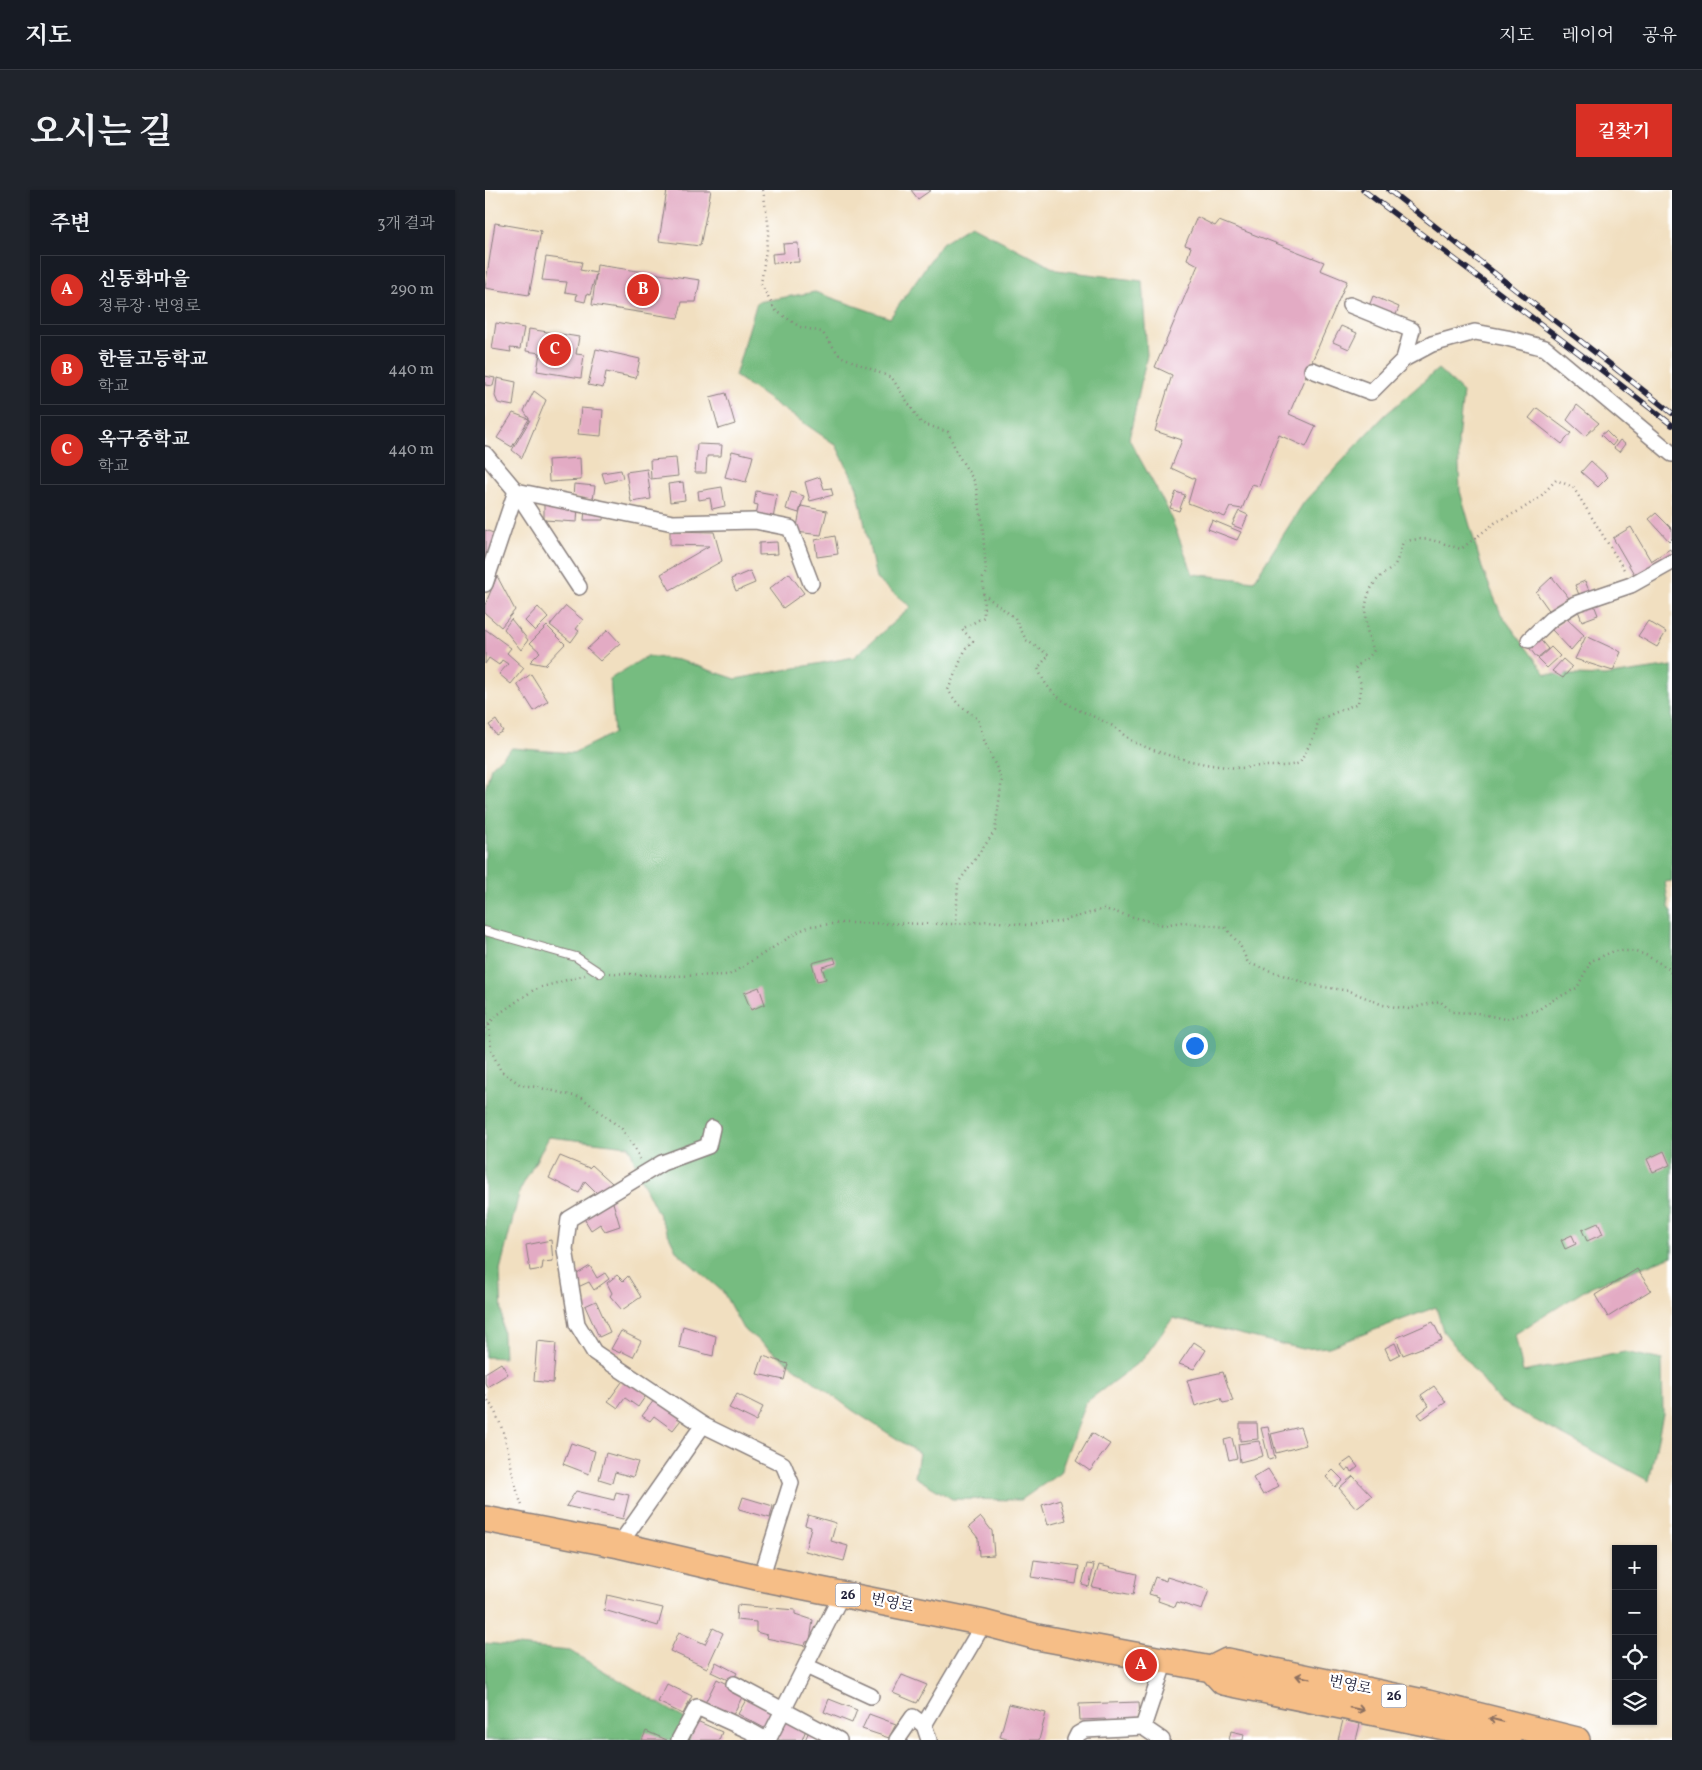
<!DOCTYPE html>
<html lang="ko">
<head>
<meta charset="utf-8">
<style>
	body { margin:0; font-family:Vollkorn,"Noto Serif KR",serif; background:#20242c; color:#f1f3f6 }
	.controls { position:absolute; right:15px; bottom:15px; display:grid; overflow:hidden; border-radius:0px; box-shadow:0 1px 4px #0004 }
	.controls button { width:45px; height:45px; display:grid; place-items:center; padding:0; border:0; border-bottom:1px solid #363941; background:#171b24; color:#f1f3f6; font:25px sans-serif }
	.you { position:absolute; left:709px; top:855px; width:18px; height:18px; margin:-12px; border:4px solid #fff; border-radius:50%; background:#1a73e8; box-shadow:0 0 0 8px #1a73e833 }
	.badge { display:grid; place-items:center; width:32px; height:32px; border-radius:50%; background:#d93025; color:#fff; font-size:16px; font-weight:700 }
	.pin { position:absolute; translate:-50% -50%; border:2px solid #fff; box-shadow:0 1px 5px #0006 }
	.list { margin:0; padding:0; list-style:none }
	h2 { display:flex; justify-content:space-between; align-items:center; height:65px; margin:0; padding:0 20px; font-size:21px }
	h2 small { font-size:16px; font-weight:400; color:#9ea1a6 }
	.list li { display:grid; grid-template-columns:32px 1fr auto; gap:15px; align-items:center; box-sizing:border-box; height:70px; margin:0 10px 10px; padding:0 10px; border:1px solid #363941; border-radius:0px }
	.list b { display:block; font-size:19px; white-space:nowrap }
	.list p { margin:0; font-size:16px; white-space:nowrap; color:#9ea1a6 }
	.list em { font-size:16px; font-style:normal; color:#9ea1a6 }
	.icon { flex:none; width:28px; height:28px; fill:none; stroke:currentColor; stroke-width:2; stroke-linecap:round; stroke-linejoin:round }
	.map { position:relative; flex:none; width:1187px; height:1550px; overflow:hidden; border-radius:0px }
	header { display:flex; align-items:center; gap:30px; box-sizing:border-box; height:70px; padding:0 25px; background:#171b24; border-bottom:1px solid #363941 }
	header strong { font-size:24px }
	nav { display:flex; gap:28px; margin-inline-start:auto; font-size:18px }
	.intro { display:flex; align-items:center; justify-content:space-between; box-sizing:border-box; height:120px; padding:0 30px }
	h1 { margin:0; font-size:35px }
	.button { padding:12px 22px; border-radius:0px; background:#d93025; color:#fff; font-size:18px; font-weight:700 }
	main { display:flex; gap:30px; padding:0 30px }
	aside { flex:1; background:#171b24; border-radius:0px; box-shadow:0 1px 4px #0004 }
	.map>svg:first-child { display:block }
</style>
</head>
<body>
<header>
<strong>지도</strong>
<nav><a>지도</a><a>레이어</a><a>공유</a></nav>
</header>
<div class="intro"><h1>오시는 길</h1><a class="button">길찾기</a></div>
<main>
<aside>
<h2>주변<small>3개 결과</small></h2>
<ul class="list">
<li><span class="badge">A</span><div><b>신동화마을</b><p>정류장 · 번영로</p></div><em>290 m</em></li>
<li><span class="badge">B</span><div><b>한들고등학교</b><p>학교</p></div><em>440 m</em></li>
<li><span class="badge">C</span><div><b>옥구중학교</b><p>학교</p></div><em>440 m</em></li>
</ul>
</aside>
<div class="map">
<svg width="1187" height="1550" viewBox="0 0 1187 1550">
	<rect width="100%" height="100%" fill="#fff"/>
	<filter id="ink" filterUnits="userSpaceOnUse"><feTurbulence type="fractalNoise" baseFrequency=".02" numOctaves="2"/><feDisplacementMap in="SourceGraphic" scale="10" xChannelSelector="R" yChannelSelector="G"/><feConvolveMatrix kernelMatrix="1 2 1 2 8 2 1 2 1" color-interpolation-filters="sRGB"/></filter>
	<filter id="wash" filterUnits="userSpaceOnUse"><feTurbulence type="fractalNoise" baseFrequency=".0096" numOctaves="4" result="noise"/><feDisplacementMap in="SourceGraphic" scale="20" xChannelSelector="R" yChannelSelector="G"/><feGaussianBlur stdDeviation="1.12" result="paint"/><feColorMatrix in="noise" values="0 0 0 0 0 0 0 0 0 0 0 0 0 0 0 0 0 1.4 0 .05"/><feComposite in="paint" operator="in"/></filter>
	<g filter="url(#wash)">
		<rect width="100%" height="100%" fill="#f1dfc0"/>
		<!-- forest -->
		<g fill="#76bc80" stroke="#4c6f5e">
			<polygon points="486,35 572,80 657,91 662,165 644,249 683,320 708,384 769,391 819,312 899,226 953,179 978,202 973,251 975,301 997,378 1016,424 1061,484 1119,486 1187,476 1187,691 1180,692 1184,717 1187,722 1187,1066 1107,1096 1030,1144 1038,1182 1140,1162 1177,1170 1178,1224 1164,1291 1014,1211 958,1141 951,1117 844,1157 817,1159 688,1128 658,1169 600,1213 575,1283 536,1310 467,1309 430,1287 434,1263 367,1220 258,1139 238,1102 192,1062 155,987 144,956 64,947 35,1000 15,1080 19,1168 0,1167 0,600 6,577 27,558 88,563 129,543 125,489 162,466 194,470 251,489 369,467 426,417 391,389 372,297 351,255 250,186 272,112 330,102 405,128 457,53"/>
			<polygon points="0,1453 85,1461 236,1550 0,1550"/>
		</g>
		<g id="blocks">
			<!-- building -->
			<g fill="#e3abc4">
				<polygon points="182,0 226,0 215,56 174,51"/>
				<polygon points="426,0 446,0 433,9"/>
				<polygon points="712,27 730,36 734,31 839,72 835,80 862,91 804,224 831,236 821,257 794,245 774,296 767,294 757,319 745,317 740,327 703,313 710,289 686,278 697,250 670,241 687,185 670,177 713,75 702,69 706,57 700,55"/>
				<polygon points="10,33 56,41 44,105 0,98"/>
				<polygon points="313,53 314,72 288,73 287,64 299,63 298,54"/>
				<polygon points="61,67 97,72 95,80 111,83 112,75 215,90 211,112 197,112 193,128 107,115 111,84 105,105 102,104 100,112 91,110 92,104 80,102 82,92 57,90"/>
				<polygon points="888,106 914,117 910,127 884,116"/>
				<polygon points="11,133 39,138 35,159 25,158 26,162 7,159"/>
				<polygon points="856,136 872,143 864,159 848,152"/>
				<polygon points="44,139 94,147 91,164 99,165 96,188 52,181 55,163 41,161"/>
				<polygon points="111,159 155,169 151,188 121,182 118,198 103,195"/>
				<polygon points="0,186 10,188 8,196 0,195"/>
				<polygon points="12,188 31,192 28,216 13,213 10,206"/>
				<polygon points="49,201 61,210 37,268 27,260 45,230 39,221"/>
				<polygon points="241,203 250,234 234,239 225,207"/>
				<polygon points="1092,215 1114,233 1100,246 1082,230"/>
				<polygon points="96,218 118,220 116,246 93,244"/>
				<polygon points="1052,218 1086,243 1077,254 1044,228"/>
				<polygon points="28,223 44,229 27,257 12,248"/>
				<polygon points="1121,241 1131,251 1127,256 1116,245"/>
				<polygon points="1135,250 1140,254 1134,262 1129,258"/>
				<polygon points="212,254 237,255 236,266 222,266 221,283 210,283"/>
				<polygon points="247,261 268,266 261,292 240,287"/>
				<polygon points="95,268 96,290 64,292 63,270"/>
				<polygon points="191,268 193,286 166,289 165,270"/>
				<polygon points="1106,271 1123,287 1113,297 1096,282"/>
				<polygon points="162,279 166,309 146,312 141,282"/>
				<polygon points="136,280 138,288 120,293 117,283"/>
				<polygon points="335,287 339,299 346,298 348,305 325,311 320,292"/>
				<polygon points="198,292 200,310 185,312 183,294"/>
				<polygon points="89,294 110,296 108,310 88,307"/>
				<polygon points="237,297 240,316 227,319 225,308 214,310 213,301"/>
				<polygon points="271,301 292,305 288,329 271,326 273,315 269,314"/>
				<polygon points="306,302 319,306 314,323 301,319"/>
				<polygon points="691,302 700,305 694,321 685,318"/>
				<polygon points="59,314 93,316 92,332 59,330"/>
				<polygon points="316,316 342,321 336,345 311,342"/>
				<polygon points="100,319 119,320 118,330 99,330"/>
				<polygon points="754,321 763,325 757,339 747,335"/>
				<polygon points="1171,323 1187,339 1187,348 1184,351 1164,329"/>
				<polygon points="727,330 756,342 752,350 723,339"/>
				<polygon points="1146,337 1166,371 1185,359 1187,363 1187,368 1152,389 1128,348"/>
				<polygon points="0,340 14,345 5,372 0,370"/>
				<polygon points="185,341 229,342 237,371 185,400 176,384 224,356 185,355"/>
				<polygon points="350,346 353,364 332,367 330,350"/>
				<polygon points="292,352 293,364 274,365 274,353"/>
				<polygon points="265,381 270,393 251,401 246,389"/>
				<polygon points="304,383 319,403 298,418 284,399"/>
				<polygon points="12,386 30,420 16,437 0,423 0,415"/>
				<polygon points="1067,387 1084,408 1066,423 1051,402"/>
				<polygon points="1100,391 1105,403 1095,407 1090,395"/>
				<polygon points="1108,412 1113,425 1097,431 1092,418"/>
				<polygon points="81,416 98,430 91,439 94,441 86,452 65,435"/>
				<polygon points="53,417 63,428 50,441 40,431"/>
				<polygon points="1081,428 1099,445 1086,460 1067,440"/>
				<polygon points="26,429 43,450 36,460 19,439"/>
				<polygon points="1163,431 1181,442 1172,457 1153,446"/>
				<polygon points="62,436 80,454 60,475 45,472 55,462 45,453"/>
				<polygon points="0,439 26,458 22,463 39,478 26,494 14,484 23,474 17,470 14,475 4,468 0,474"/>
				<polygon points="123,440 135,453 115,471 102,459"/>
				<polygon points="1101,446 1136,462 1128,481 1090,469"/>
				<polygon points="1053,447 1063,459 1052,468 1043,456"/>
				<polygon points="1066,457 1075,466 1062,478 1053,469"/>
				<polygon points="1078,469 1087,477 1078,488 1067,481"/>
				<polygon points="46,484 63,511 49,521 32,494"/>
				<polygon points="11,530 18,541 11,545 4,535"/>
				<polygon points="349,767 351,773 337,777 341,789 332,791 327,773"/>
				<polygon points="274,797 280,814 266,820 259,803"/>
				<polygon points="1179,961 1185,975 1168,982 1162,969"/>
				<polygon points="75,966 104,978 107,975 127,993 113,1004 100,991 94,1003 64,988"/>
				<polygon points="126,1006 135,1036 120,1041 115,1034 106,1040 97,1025"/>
				<polygon points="1113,1033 1118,1044 1102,1051 1097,1040"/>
				<polygon points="1087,1045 1091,1054 1080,1059 1076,1050"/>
				<polygon points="66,1050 68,1071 58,1072 57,1079 45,1081 41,1055"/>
				<polygon points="105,1076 112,1088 120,1083 124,1089 109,1100 104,1092 93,1097 89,1086"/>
				<polygon points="1152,1079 1166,1100 1123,1127 1110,1105"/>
				<polygon points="132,1085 138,1091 143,1086 156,1107 137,1120 125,1106 127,1103 122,1093"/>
				<polygon points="111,1111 125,1142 114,1147 100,1116"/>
				<polygon points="948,1132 957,1150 918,1165 911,1148"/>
				<polygon points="198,1136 231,1146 228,1166 194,1157"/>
				<polygon points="136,1141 156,1151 148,1167 136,1161 135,1163 126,1159"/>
				<polygon points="52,1151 71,1153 68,1193 49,1191"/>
				<polygon points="709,1152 721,1160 709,1179 694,1174"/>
				<polygon points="910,1153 915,1164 905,1169 900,1158"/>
				<polygon points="278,1166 303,1174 299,1190 272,1184"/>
				<polygon points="16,1173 23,1184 2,1197 0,1193 0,1183"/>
				<polygon points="738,1182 748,1211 738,1213 736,1208 710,1216 702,1190"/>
				<polygon points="140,1188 162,1204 153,1217 140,1208 133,1218 123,1211"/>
				<polygon points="949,1196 961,1212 937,1229 933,1224 944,1216 936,1205"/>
				<polygon points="252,1204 278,1217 271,1231 244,1218"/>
				<polygon points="172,1206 199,1226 188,1240 169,1226 165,1231 157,1226"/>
				<polygon points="755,1233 772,1233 773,1249 755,1251"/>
				<polygon points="783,1237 790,1268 784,1270 776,1238"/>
				<polygon points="815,1237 821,1255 791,1263 786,1244"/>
				<polygon points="607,1243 625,1254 605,1281 591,1271"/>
				<polygon points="747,1248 752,1268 744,1270 739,1250"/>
				<polygon points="774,1251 778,1266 755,1272 753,1254"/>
				<polygon points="86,1253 110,1261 104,1284 78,1274"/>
				<polygon points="121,1263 153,1272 148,1287 130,1282 127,1293 114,1289"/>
				<polygon points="866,1268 873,1277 867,1282 865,1278 861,1281 856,1275"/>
				<polygon points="783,1279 794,1296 778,1305 768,1288"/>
				<polygon points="848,1280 858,1290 850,1297 841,1287"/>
				<polygon points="868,1286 887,1306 871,1318 854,1298"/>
				<polygon points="91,1301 129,1310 131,1302 144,1305 138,1329 81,1316"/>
				<polygon points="258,1307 288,1316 285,1328 254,1319"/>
				<polygon points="575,1309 581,1330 563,1335 557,1315"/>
				<polygon points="323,1325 351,1333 346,1351 363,1356 359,1371 320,1361 326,1337 320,1335"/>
				<polygon points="496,1327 507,1341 509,1365 494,1366 493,1348 484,1337"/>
				<polygon points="549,1370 594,1376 591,1394 546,1387"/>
				<polygon points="602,1374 609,1375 604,1397 597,1395"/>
				<polygon points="614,1375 652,1384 648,1405 607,1397"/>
				<polygon points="670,1387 681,1391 682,1387 724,1400 717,1420 692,1412 690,1417 673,1411 674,1407 664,1404"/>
				<polygon points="122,1405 178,1418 173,1436 119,1420"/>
				<polygon points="252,1415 310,1420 310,1424 328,1430 325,1451 321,1452 320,1456 281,1448 282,1445 271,1442 271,1432 251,1430"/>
				<polygon points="228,1438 238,1443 222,1478 185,1461 194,1442 220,1454"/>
				<polygon points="231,1472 252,1483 247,1492 226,1482"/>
				<polygon points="417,1485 442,1495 432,1513 408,1503"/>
				<polygon points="232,1489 259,1503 247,1527 220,1513"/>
				<polygon points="182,1494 207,1506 198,1524 173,1512"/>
				<polygon points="262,1508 292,1523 283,1540 253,1524"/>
				<polygon points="344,1509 372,1520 367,1533 339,1522"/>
				<polygon points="654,1512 655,1532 622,1533 620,1529 595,1530 594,1514"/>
				<polygon points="524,1514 561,1523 554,1550 525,1550 515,1547"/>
				<polygon points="384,1524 411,1534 404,1548 377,1539"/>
				<polygon points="300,1527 322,1537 317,1550 295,1550 291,1548"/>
				<polygon points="858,1530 875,1534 871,1550 853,1550"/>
				<polygon points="212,1531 237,1542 234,1550 204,1550"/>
				<polygon points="161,1541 182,1550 157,1550"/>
				<polygon points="324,1541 345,1550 320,1550"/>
				<polygon points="746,1541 759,1544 758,1550 744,1550"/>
			</g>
		</g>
	</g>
	<g filter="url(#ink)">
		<use href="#blocks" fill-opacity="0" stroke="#8a807e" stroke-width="1"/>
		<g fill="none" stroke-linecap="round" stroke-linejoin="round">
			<!-- service casing -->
			<g stroke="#8a807e" stroke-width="10">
				<polyline id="service" points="0,741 91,767 115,783"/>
			</g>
			<!-- minor casing -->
			<g stroke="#8a807e" stroke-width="18">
				<g id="minor">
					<polyline points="865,115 927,140 919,169 947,154 990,142 1022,148 1060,158 1187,264"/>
					<polyline points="827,180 886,202 919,169"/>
					<polyline points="0,264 31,301 94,397"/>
					<polyline points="0,394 31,301 188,333 270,331 305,338 326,393"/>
					<polyline points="1044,450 1066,429 1090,414 1146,395 1187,372"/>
					<polyline points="227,938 223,956 177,973 84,1029 80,1059 92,1134 109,1162 218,1235 298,1274 306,1293 276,1388"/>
					<polyline points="134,1355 218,1235"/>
					<polyline points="321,1476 386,1506"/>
					<polyline points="249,1494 354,1550"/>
					<polyline points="439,1535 444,1550"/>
					<polyline points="194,1550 212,1517 267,1542 281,1550"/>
					<polyline points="283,1550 357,1404"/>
					<polyline points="412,1550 428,1527 439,1535 499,1433"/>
					<polyline points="590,1550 593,1544 600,1540 658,1537"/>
					<polyline points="677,1550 658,1537 680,1471"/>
				</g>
			</g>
			<!-- primary casing -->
			<g stroke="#8a807e" stroke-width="28">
				<g id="primary">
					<polyline points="0,1329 134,1355 276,1388 499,1433 552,1447 726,1479 738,1492 1023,1550"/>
					<polyline points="726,1479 742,1471 943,1513 1092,1550"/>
				</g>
			</g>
			<!-- path -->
			<g stroke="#8a807e" stroke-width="2.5" stroke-dasharray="1 4" stroke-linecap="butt">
				<polyline points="278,0 284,39 276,94 290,120 315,137 337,142 355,166 407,188 436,233 463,242 473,265 490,292 497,330 501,382 498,388 499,427 477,439 488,451 481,458 463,500 472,513 493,529 500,553 517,589 510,641 473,693 471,734 504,731 542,735 573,732 619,719 678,735 697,732 740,737 755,755 763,773 826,795 865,801 898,815 924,819 955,811 967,822 992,823 1020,829 1053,820 1066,811 1092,798 1106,771 1129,761 1145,761 1159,764 1183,778 1187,784"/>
				<path d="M498,404L530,428L541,450L564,465L553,478C566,514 596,519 626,535C635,540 641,549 651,553C683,567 720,576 754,578C762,578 770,576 777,576C791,576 802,577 815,573L831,542L833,530L873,513L876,494L870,479C876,471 884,469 889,460C878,438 875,405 895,387C899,383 904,381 908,377C913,372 915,359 918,352C944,345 951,352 976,359L1011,332L1034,321L1054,308L1071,290L1088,297L1140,381"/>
				<polyline points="125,783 183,786 244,785 313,742 325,736 357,733 471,734"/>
				<polyline points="4,835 6,860 16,881 36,895 52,897 97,908 137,939 152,962 155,970"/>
				<polyline points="0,838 12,825 50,799 100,785"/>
				<path d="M0,1206C27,1243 22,1279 38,1318"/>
			</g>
			<!-- service -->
			<use href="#service" stroke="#fff" stroke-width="8"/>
			<!-- minor -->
			<use href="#minor" stroke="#fff" stroke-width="15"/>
			<!-- primary -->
			<use href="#primary" stroke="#f6be87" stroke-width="25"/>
			<!-- rail casing -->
			<g stroke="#22223b" stroke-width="5.5">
				<g id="rail">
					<polyline points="878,0 1119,182 1187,235"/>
					<polyline points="904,0 1187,223"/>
				</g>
			</g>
			<!-- rail -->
			<use href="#rail" stroke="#fff" stroke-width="4" stroke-dasharray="11" stroke-linecap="butt"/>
		</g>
		<!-- one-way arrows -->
		<defs><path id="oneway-shaft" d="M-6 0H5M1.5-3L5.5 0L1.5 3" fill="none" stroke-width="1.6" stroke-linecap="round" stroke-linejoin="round" transform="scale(1.25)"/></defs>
		<g stroke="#8c7061">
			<use href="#oneway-shaft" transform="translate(818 1487) rotate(-168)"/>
			<use href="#oneway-shaft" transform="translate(872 1519) rotate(11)"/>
			<use href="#oneway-shaft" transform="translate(1011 1530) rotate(-166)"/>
		</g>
	</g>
	<g text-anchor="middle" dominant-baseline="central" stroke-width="4.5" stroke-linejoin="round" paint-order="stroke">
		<!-- shield labels -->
		<g fill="#fff" stroke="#646476" stroke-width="1">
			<rect x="350.5" y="1393.5" width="25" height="23" rx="4"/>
			<rect x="896.5" y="1494.5" width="25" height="23" rx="4"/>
		</g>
		<g font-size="14" font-weight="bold" fill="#22223b">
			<text x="363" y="1405">26</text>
			<text x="909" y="1506">26</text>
		</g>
		<!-- street labels -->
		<g font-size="15" fill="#22223b" stroke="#fff">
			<text transform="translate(407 1414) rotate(12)">번영로</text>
			<text transform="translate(865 1496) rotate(12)">번영로</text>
		</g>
	</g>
</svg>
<div class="controls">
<button>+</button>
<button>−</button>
<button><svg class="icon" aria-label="locate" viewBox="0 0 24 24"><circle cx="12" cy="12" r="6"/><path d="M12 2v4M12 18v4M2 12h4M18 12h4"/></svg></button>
<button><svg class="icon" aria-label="layers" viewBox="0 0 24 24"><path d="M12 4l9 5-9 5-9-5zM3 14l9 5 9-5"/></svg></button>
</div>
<div class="you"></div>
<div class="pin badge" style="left:656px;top:1475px">A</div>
<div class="pin badge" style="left:158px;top:100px">B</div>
<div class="pin badge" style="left:70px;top:160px">C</div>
</div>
</main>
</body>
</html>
